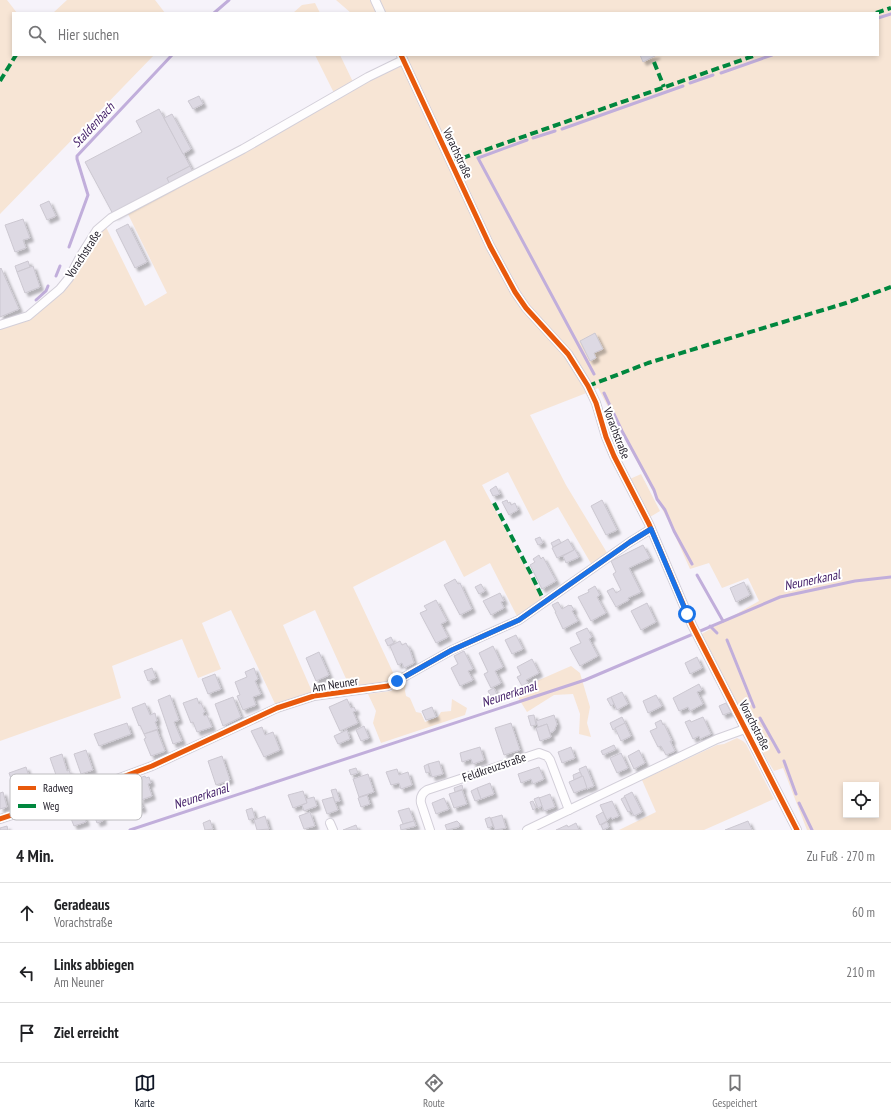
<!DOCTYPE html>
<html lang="de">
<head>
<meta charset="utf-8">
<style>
	body { margin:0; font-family:"PT Sans Narrow",sans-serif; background:#f6f6f6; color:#202124 }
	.controls { position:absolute; right:12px; bottom:12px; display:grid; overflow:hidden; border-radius:0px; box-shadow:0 2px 6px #0003 }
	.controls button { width:36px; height:36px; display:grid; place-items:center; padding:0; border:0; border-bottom:1px solid #e0e0e0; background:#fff; color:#202124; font:20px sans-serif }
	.stop { position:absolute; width:12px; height:12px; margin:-9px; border:3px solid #1a73e8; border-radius:50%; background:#fff }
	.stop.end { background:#1a73e8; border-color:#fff; box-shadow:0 1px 4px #0008 }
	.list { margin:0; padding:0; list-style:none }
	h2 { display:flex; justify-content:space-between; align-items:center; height:52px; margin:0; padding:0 16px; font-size:17px }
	h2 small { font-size:13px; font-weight:400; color:#757577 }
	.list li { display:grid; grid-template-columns:26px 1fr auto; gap:12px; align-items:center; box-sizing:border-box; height:60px; padding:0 16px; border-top:1px solid #e0e0e0 }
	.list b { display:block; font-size:15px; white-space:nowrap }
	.list p { margin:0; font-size:13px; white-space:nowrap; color:#757577 }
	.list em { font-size:13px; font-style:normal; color:#757577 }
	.icon { flex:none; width:22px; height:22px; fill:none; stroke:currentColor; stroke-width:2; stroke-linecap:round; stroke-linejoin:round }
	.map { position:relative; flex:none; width:891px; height:830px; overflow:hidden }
	.search { position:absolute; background:#fff; box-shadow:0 2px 6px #0003; left:12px; right:12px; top:12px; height:44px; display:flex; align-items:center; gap:10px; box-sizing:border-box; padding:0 14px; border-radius:0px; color:#757577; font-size:15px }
	.sheet { height:232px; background:#fff }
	nav { display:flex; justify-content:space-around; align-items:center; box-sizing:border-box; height:56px; border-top:1px solid #e0e0e0; background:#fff; font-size:11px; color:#757577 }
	nav a { display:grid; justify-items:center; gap:2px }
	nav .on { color:#111827 }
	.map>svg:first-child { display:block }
</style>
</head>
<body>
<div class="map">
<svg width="891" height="830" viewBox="0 0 891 830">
	<defs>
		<filter id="shadow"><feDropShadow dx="3.5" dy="3.5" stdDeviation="1" flood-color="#0004"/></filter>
	</defs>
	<rect width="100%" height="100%" fill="#f6f3fa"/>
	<!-- green -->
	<g fill="#f7e5d5" fill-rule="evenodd">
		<polygon points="0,0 7,0 17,13 13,13 13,55 154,55 0,214"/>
		<polygon points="67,0 155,0 165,13 53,13"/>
		<path d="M336,0H891V830H807L783,768L774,771L750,732L700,635L759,601L748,578L722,588L709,563L690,569L669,522L598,388L592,391L521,296L479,219L401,55H878V13H351ZM846,785H876V815H846Z"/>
		<polygon points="315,3 320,13 293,13 302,5"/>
		<polygon points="315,55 340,55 353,82 334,93"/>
		<polygon points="403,60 515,292 568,354 589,392 530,415 566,485 609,556 593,567 558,507 533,521 508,472 482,485 545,603 519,620 490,563 464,577 445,540 353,587 397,681 352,692 315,610 283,625 314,696 277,708 231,610 202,623 221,669 198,678 182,639 112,666 121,698 0,741 0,330 2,325 28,316 60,289 104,223 145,306 167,293 126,210"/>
		<polygon points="641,474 660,511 650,517 630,479"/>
		<polygon points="571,666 580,673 590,707 587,723 591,737 579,734 580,714 573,694 554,695 527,712 514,691"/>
		<polygon points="406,682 405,691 406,696 410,698 416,712 421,713 425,722 438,717 441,712 451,711 452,699 467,708 465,715 381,743 373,723 376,711 368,694 391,691"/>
		<polygon points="737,738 743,741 746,744 774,799 704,830 619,830 656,812 642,780 717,745 724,744"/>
	</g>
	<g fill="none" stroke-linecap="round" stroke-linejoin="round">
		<!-- stream -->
		<g stroke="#c1aedb" stroke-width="3">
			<polyline points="214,13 229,0"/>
			<polyline points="878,18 891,14"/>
			<polyline points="721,73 772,55"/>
			<polyline points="690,83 713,75"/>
			<polyline points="562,129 683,86"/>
			<polyline points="533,138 555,131"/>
			<polyline points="527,140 478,158 594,374"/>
			<polyline points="69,247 88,195 77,159 77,156 172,55"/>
			<polyline points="56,276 60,266"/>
			<polyline points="36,300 46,291 48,286"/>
			<polyline points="604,393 622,431 654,490 657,499 665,510 674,531 692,564"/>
			<polyline points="697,575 723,621"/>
			<polyline points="710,626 717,633"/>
			<polyline points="727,640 754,707"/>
			<polyline points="760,718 779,752"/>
			<polyline points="784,761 796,794"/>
			<polyline points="799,803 812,830"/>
			<polyline points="130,830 585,680 780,597 855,581 891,577"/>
		</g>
	</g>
	<!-- building -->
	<g fill="#ddd9e3" stroke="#ccc8d1" filter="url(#shadow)">
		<polygon points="640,55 657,55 643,62"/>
		<polygon points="199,96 203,104 193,109 188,101"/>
		<polygon points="159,109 190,166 167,178 171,185 114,216 85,162 142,132 136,121"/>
		<polygon points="172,114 191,149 183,154 164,118"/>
		<polygon points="190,166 193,172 170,185 167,178"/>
		<polygon points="49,201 56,216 47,220 40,205"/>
		<polygon points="23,219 30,238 23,240 26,248 15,252 5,225"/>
		<polygon points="128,224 147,262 135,268 116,230"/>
		<polygon points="28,261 30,267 17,272 15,266"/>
		<polygon points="33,266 40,287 25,293 17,272"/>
		<polygon points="1,268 19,309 0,317 0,269"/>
		<polygon points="595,333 603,349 594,353 596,358 590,361 580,341"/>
		<polygon points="496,486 500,494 493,496 490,490"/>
		<polygon points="507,500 508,503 510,502 511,505 515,503 518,510 509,515 502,502"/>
		<polygon points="602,500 617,530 606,535 591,506"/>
		<polygon points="540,537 543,543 538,545 535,539"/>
		<polygon points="559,539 561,543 553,547 551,543"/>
		<polygon points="568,539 574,550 557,558 552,548"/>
		<polygon points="643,545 650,558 629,568 641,592 628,598 629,600 616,607 607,591 613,588 616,593 621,590 613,574 616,572 611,561"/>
		<polygon points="574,548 579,557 566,563 563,556 574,550"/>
		<polygon points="539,555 541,559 543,557 556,581 542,589 530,565 535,562 533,559"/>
		<polygon points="455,579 458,584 460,583 472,609 460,615 444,585"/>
		<polygon points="744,582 750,595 736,602 730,588"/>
		<polygon points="481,584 485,591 479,594 475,587"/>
		<polygon points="595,586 600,595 597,597 606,613 591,621 578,597 589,592 588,590"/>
		<polygon points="500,593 504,601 501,602 504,608 491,615 483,601"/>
		<polygon points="436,600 447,621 441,624 448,637 436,643 420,613 427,610 424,606"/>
		<polygon points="558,602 562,609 569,605 570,606 571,605 574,610 572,611 578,621 563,629 555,612 556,612 552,605"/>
		<polygon points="647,603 656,622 641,630 631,611"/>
		<polygon points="587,628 592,637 589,639 598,656 580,666 570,648 581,643 576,633"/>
		<polygon points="516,635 523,649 512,654 505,640"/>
		<polygon points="391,637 394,643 388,646 385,640"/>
		<polygon points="400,641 402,645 406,643 408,647 409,647 414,663 404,668 402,663 398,665 390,646"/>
		<polygon points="493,646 503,667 495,671 501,683 491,688 484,674 488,672 479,653"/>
		<polygon points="464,651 473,669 468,671 473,680 460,686 451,668 458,664 454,656"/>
		<polygon points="319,652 329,675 316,681 306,658"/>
		<polygon points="697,657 702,668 690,674 685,663"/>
		<polygon points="532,659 539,673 526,680 528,683 522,686 517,677 521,675 517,667"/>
		<polygon points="152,668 156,678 148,681 144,671"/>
		<polygon points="254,668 258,679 255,681 261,694 253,697 256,705 243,710 237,696 240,695 235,682 247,677 245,672"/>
		<polygon points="215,674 221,689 208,694 202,679"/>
		<polygon points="699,684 702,690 697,692 703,704 690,711 688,707 679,711 673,698"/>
		<polygon points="494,688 498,697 493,700 488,691"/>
		<polygon points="622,692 628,704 617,710 611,697"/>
		<polygon points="170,695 179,720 174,722 182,741 173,744 158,700"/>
		<polygon points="656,695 662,706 648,713 643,701"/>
		<polygon points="233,697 241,717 223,726 215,704"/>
		<polygon points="611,697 614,704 611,706 607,699"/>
		<polygon points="197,698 199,704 201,703 205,712 203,713 204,716 207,715 212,727 197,732 193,722 191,723 183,703"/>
		<polygon points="347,699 351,708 354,707 356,711 353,712 358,723 340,731 329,707"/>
		<polygon points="145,703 150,715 155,713 157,721 155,722 158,729 144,734 140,725 139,726 132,708"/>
		<polygon points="726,703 731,712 723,715 719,706"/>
		<polygon points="432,707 436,717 426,720 422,711"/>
		<polygon points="534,715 536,725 531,726 528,716"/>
		<polygon points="554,715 557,724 554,731 550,733 547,724 538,727 536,721"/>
		<polygon points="622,717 625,723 613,730 610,723"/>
		<polygon points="703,717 711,734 700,739 699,736 693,739 685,722 690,720 691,722"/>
		<polygon points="661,720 663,725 664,724 672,741 670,741 675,751 666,755 661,746 658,747 650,731 657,728 655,723"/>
		<polygon points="127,723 131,734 99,746 94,734"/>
		<polygon points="511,723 520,750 504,755 495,728"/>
		<polygon points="625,723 631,736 621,741 615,728"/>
		<polygon points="547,724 551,737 540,741 536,728"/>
		<polygon points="364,726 369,738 361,741 356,730"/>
		<polygon points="262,727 265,735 273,732 280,750 264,757 251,731"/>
		<polygon points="157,730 165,751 151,756 144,739 146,738 144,734"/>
		<polygon points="347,730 350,739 338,744 334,736"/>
		<polygon points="614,745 616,749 603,755 601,751"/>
		<polygon points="480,747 484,760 473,764 471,759 462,762 460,753"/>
		<polygon points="571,747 575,758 562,763 558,752"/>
		<polygon points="86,750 93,770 81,774 74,754"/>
		<polygon points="639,750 645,763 634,769 628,756"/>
		<polygon points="621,753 628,768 617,773 610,758"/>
		<polygon points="62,754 67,771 69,770 74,784 61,789 50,758"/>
		<polygon points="222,756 230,780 216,785 208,761"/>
		<polygon points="439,761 443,774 432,777 428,764"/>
		<polygon points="428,764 430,772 426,773 424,766"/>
		<polygon points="586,766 594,786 587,789 579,769"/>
		<polygon points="26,767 33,789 23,792 22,791 16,793 9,773"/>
		<polygon points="539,767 544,779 533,784 531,779 521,783 518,774"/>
		<polygon points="356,768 358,773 351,775 349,770"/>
		<polygon points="397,769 399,775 408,772 412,785 401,789 399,783 391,785 386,772"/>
		<polygon points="580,772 582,776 574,780 573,775"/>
		<polygon points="368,774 374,792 359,797 353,779"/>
		<polygon points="145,776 146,778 149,777 151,783 148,784 152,796 141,800 134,780"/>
		<polygon points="583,776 587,788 574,793 569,782"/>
		<polygon points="490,783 494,794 481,799 477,788"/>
		<polygon points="462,785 463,789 455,792 454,788"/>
		<polygon points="477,788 481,799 475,801 471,791"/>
		<polygon points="336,789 340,801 335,802 331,790"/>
		<polygon points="462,790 467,804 454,808 449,794"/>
		<polygon points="303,791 307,803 293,808 288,795"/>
		<polygon points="3,792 7,807 0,809 0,793"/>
		<polygon points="632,792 642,812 634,816 624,796"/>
		<polygon points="104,794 111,813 102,816 103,821 97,823 88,799"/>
		<polygon points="550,794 555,807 544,811 539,798"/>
		<polygon points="367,795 370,804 361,807 358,798"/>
		<polygon points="314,797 317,806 304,811 302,805 307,803 306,799"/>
		<polygon points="333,797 338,810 327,814 322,800"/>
		<polygon points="539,797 542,806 538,808 534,799"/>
		<polygon points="625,797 631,811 628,812 621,799"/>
		<polygon points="444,798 449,809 436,814 432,803"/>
		<polygon points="82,799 84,806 81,807 86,822 74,826 68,811 72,810 69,803"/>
		<polygon points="139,799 143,808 140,810 138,807 136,808 134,803"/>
		<polygon points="533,801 536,808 533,810 530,802"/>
		<polygon points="612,801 619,816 612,819 611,817 607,820 600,805"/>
		<polygon points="252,808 255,818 249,820 246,810"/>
		<polygon points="409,808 414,821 403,824 398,811"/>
		<polygon points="310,812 315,826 304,829 299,816"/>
		<polygon points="603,812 607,821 600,825 596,816"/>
		<polygon points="502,815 506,828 495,830 491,818"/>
		<polygon points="265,816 269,829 257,830 254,820"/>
		<polygon points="490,817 493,826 488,828 485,819"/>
		<polygon points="210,820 213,829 205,830 203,823"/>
		<polygon points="414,821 416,826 401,830 400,825"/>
		<polygon points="457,821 460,824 459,827 447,830 445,825"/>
		<polygon points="748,821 752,830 725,830"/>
		<polygon points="607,822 609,827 603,830 601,825"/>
		<polygon points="576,823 579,830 556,830 567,825 568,827"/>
		<polygon points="356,825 358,830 343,830"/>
		<polygon points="7,826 8,830 0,830 0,828"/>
	</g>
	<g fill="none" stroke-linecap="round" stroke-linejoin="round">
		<!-- street casing -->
		<g stroke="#d3cfd9" stroke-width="10">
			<g id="street">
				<polyline points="375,0 381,13"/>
				<polyline points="401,55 490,246 515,292 526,308 568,354 588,386 596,403 606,437 614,456 649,524 692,625 797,830"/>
				<polyline points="0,325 28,316 60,289 69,278 80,257 97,230 111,218 243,149 368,77 403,60"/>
				<polyline points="0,819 79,793 152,766 277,708 314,696 388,686 452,650 519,620 630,542 651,529"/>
				<polyline points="330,823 333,830"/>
				<path d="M430,830L421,803C420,797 422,793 427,790L539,753L547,756L550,760L569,810"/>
				<polyline points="527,830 717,739 745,729"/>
			</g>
		</g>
		<!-- street -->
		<use href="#street" stroke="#fefdfe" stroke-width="8"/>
		<!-- quiet -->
		<g stroke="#00873e" stroke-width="4" stroke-dasharray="8 4" stroke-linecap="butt">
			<polyline points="876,13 891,8"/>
			<polyline points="654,62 664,87"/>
			<polyline points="0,81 16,55"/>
			<polyline points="451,162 756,55"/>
			<polyline points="588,386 648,363 846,303 891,287"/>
			<polyline points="494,503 531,574 545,603"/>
		</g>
		<!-- cycleway casing -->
		<g stroke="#fff" stroke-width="8">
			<g id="cycleway">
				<polyline points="401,55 490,246 515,292 526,308 568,354 588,386 596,403 606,437 614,456 649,524 692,625 797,830"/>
				<polyline points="0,819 79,793 152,766 277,708 314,696 388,686 452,650 519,620 630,542 651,529"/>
			</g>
		</g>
		<!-- cycleway -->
		<use href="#cycleway" stroke="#e8590c" stroke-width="5"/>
	</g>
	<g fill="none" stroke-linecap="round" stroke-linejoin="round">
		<!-- route -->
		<polyline stroke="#1a73e8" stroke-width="5" points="397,681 452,650 519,620 630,542 651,529 687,614"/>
	</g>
	<g text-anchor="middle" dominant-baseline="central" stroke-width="4" stroke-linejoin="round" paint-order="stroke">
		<!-- street labels -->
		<g font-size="12" fill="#1f1b26" stroke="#fff">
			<text transform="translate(458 153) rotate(65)">Vorachstraße</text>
			<text transform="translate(83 254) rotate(-57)">Vorachstraße</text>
			<text transform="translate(617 433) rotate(69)">Vorachstraße</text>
			<text transform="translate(335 684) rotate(-9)">Am Neuner</text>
			<text transform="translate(755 725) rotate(63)">Vorachstraße</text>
			<text transform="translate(494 767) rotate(-19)">Feldkreuzstraße</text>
		</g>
		<!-- water labels -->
		<g font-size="13" font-style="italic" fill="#46226b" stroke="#fff">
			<text transform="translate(93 125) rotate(-47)">Staldenbach</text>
			<text transform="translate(812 580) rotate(-12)">Neunerkanal</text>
			<text transform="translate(509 694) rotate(-18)">Neunerkanal</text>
			<text transform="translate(201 796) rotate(-18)">Neunerkanal</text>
		</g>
	</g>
	<!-- legend -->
	<rect x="10" y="774" width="132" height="46" rx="6" fill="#fff" stroke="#bcbbbe" stroke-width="1"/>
	<rect x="18" y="786" width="18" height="4" fill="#e8590c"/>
	<rect x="18" y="804" width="18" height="4" fill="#00873e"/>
	<g font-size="11" fill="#1f1b26">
		<text x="43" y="792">Radweg</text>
		<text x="43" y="810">Weg</text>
	</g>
</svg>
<div class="controls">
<button><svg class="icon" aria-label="locate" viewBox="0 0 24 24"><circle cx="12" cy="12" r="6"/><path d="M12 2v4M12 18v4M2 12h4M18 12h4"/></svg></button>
</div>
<div class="stop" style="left:687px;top:614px"></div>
<div class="stop end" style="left:397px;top:681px"></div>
<div class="search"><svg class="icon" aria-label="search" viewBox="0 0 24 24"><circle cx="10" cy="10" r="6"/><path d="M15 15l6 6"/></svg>Hier suchen</div>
</div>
<section class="sheet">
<h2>4 Min.<small>Zu Fuß · 270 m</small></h2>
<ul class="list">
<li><svg class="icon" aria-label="ahead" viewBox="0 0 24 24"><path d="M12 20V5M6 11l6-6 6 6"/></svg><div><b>Geradeaus</b><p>Vorachstraße</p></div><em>60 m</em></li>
<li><svg class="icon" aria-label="left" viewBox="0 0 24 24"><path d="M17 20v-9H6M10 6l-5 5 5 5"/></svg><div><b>Links abbiegen</b><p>Am Neuner</p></div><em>210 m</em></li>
<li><svg class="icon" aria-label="arrive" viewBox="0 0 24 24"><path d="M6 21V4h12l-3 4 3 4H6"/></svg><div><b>Ziel erreicht</b></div></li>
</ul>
</section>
<nav>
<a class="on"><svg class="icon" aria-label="map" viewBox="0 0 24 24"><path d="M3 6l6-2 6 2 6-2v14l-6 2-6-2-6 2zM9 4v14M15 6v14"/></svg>Karte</a>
<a><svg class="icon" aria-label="directions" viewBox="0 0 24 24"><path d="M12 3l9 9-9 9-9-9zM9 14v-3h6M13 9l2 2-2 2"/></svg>Route</a>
<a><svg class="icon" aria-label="saved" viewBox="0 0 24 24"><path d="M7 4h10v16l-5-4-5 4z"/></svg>Gespeichert</a>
</nav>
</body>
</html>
